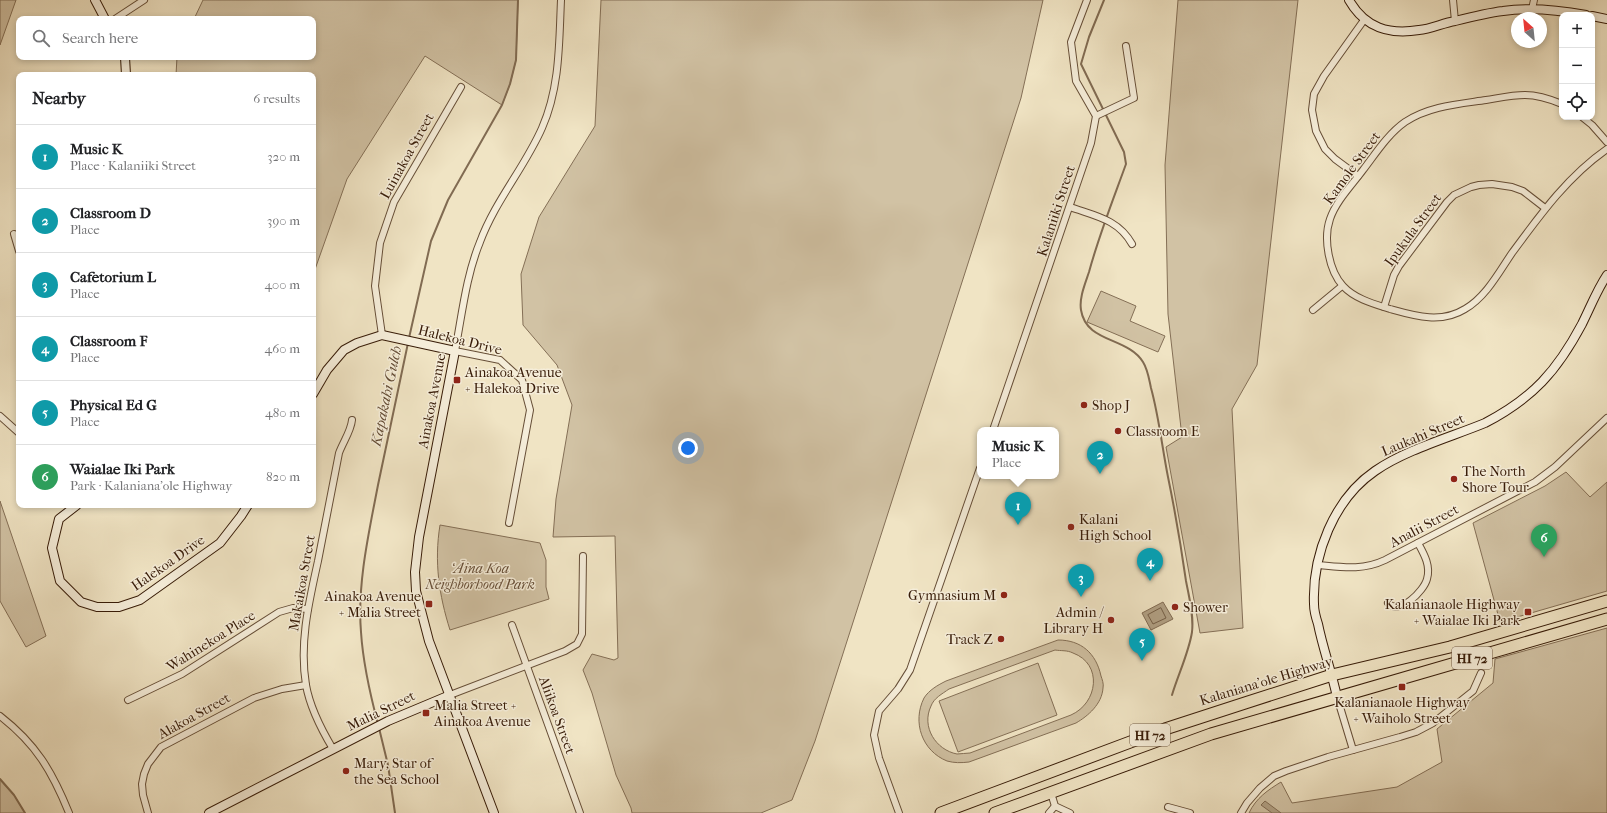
<!DOCTYPE html>
<html lang="en">
<head>
<meta charset="utf-8">
<style>
	body { margin:0; font-family:"IM FELL French Canon",serif; background:#f6f6f6; color:#202124 }
	.controls { position:absolute; right:12px; top:12px; display:grid; overflow:hidden; border-radius:8px; box-shadow:0 2px 6px #0003 }
	.controls button { width:36px; height:36px; display:grid; place-items:center; padding:0; border:0; border-bottom:1px solid #e0e0e0; background:#fff; color:#202124; font:20px sans-serif }
	.compass { position:absolute; left:1511px; top:12px; width:36px; height:36px; border-radius:50%; background:#fff; box-shadow:0 2px 6px #0003; rotate:333deg }
	.you { position:absolute; left:688px; top:448px; width:14px; height:14px; margin:-10px; border:3px solid #fff; border-radius:50%; background:#1a73e8; box-shadow:0 0 0 6px #1a73e833 }
	.badge { display:grid; place-items:center; width:26px; height:26px; border-radius:50%; background:#b45309; color:#fff; font-size:13px; font-weight:700 }
	.pin { position:absolute; translate:-50% -33px; filter:drop-shadow(0 1px 2px #0008) }
	.pin::after { content:''; position:absolute; top:21px; width:14px; height:12px; background:inherit; clip-path:polygon(0 0,100% 0,50% 100%) }
	.popup { position:absolute; left:977px; top:427px; width:82px; height:52px; box-sizing:border-box; display:grid; place-content:center; border-radius:8px; background:#fff; filter:drop-shadow(0 1px 3px #0005); font-size:13px; white-space:nowrap; color:#757577 }
	.popup b { font-size:15px; color:#202124 }
	.popup::after { content:''; position:absolute; left:50%; top:100%; margin-left:-8px; border:8px solid transparent; border-top-color:#fff }
	.list { margin:0; padding:0; list-style:none }
	h2 { display:flex; justify-content:space-between; align-items:center; height:52px; margin:0; padding:0 16px; font-size:17px }
	h2 small { font-size:13px; font-weight:400; color:#757577 }
	.list li { display:grid; grid-template-columns:26px 1fr auto; gap:12px; align-items:center; box-sizing:border-box; height:64px; padding:0 16px; border-top:1px solid #e0e0e0 }
	.list b { display:block; font-size:15px; white-space:nowrap }
	.list p { margin:0; font-size:13px; white-space:nowrap; color:#757577 }
	.list em { font-size:13px; font-style:normal; color:#757577 }
	.icon { flex:none; width:22px; height:22px; fill:none; stroke:currentColor; stroke-width:2; stroke-linecap:round; stroke-linejoin:round }
	.map { position:relative; flex:none; width:1607px; height:813px; overflow:hidden }
	.search { position:absolute; background:#fff; box-shadow:0 2px 6px #0003; left:16px; top:16px; width:300px; height:44px; display:flex; align-items:center; gap:10px; box-sizing:border-box; padding:0 14px; border-radius:8px; color:#757577; font-size:15px }
	.panel { position:absolute; background:#fff; box-shadow:0 2px 6px #0003; left:16px; top:72px; width:300px; height:436px; border-radius:8px }
	.map>svg:first-child { display:block }
</style>
</head>
<body>
<div class="map">
<svg width="1607" height="813" viewBox="0 0 1607 813">
	<rect width="100%" height="100%" fill="#f0e4c4"/>
	<filter id="stains"><feTurbulence type="fractalNoise" baseFrequency=".005" numOctaves="4"/><feColorMatrix values="0 0 0 0 .2 0 0 0 0 .09 0 0 0 0 .02 0 0 0 .5 -.17"/></filter>
	<radialGradient id="worn" r=".72"><stop offset=".6" stop-color="#630" stop-opacity="0"/><stop offset="1" stop-color="#630" stop-opacity=".3"/></radialGradient>
	<!-- green -->
	<g fill="#d1c2a4" stroke="#846f56" fill-rule="evenodd">
		<polygon points="0,0 16,0 0,45"/>
		<polygon points="203,0 518,0 516,60 510,84 502,105 425,56 347,179 313,275 313,75 176,75 177,57 313,57 313,19 194,19"/>
		<polygon points="601,0 1043,0 1021,98 815,741 792,800 761,813 632,813 631,808 616,775 592,693 583,670 592,654 614,660 618,658 615,536 553,537 556,499 572,405 557,365 523,325 521,274 539,217 595,126"/>
		<polygon points="1178,0 1298,0 1257,365 1232,409 1243,628 1200,633 1166,447 1182,437 1168,314 1165,165"/>
		<polygon points="1101,291 1136,306 1130,321 1165,336 1158,352 1087,322"/>
		<polygon points="1566,472 1590,497 1607,482 1607,591 1500,622 1473,523 1545,486"/>
		<polygon points="0,501 46,636 26,647 0,601"/>
		<path d="M440,525L540,543L546,560V587L549,599L450,630C439,595 434,562 440,525Z"/>
		<path d="M1607,628V813H1249C1256,798 1268,790 1281,782L1292,803L1397,787L1442,762L1437,729L1493,683L1495,659Z"/>
		<path d="M1058,640C1081,640 1096,653 1101,676C1102,679 1104,684 1103,688C1102,704 1088,716 1076,723L969,762C961,763 954,763 947,761C922,751 912,722 924,698C929,690 938,685 946,681ZM1055,650C1061,651 1067,650 1073,653C1103,664 1098,703 1071,715L970,753C966,753 961,754 957,754C936,750 921,727 931,706C934,698 942,694 949,689Z"/>
		<polygon points="1038,663 1057,715 958,752 939,701"/>
		<polygon points="0,780 14,795 25,813 0,813"/>
	</g>
	<!-- water -->
	<g fill="#b1a084" stroke="#816b52">
		<polygon points="1163,602 1173,619 1151,630 1142,613"/>
		<polygon points="1265,801 1281,813 1272,813 1261,805"/>
	</g>
	<g fill="none" stroke-linecap="round" stroke-linejoin="round">
		<!-- shore -->
		<polygon stroke="#745e46" stroke-width="1" points="1161,608 1166,618 1153,624 1148,615"/>
		<!-- stream -->
		<g stroke="#816b52" stroke-width="2">
			<path d="M1104,0L1089,37L1081,64L1124,152L1126,164C1113,200 1099,235 1089,272C1085,284 1079,298 1081,310C1086,343 1128,337 1143,362C1148,370 1149,379 1151,388C1159,417 1162,447 1168,477C1175,511 1181,546 1186,581C1189,597 1194,615 1192,632C1189,652 1178,675 1172,695"/>
			<polyline points="409,338 431,241 448,200 502,105 510,84 516,60 518,0"/>
			<path d="M378,724C370,694 363,663 361,632C357,584 369,532 378,485C388,438 398,390 408,343"/>
			<polyline points="379,728 388,765 395,813"/>
			<polyline points="0,779 14,795 25,813"/>
		</g>
		<!-- street casing -->
		<g stroke="#664e37" stroke-width="8">
			<g id="street">
				<polyline points="1453,0 1455,21"/>
				<polyline points="1532,9 1534,0"/>
				<polyline points="115,19 144,0"/>
				<path d="M1562,104C1550,99 1537,95 1525,95C1512,95 1499,98 1486,100C1459,104 1429,106 1405,122C1388,134 1376,153 1363,170C1352,185 1336,201 1330,219C1323,239 1329,271 1343,286C1355,299 1374,304 1390,309C1415,316 1441,324 1465,309C1486,297 1499,272 1512,253C1540,215 1568,176 1607,149"/>
				<polyline points="1096,116 1134,98 1126,46"/>
				<polyline points="1582,117 1592,125 1607,142"/>
				<polyline points="1358,176 1335,159 1325,149 1316,131 1312,110 1314,94 1324,76 1364,20"/>
				<path d="M1070,207C1095,216 1118,219 1132,244"/>
				<polyline points="14,234 19,251"/>
				<polyline points="1384,307 1394,275 1399,266 1447,202 1454,195 1471,187 1479,185 1492,184 1512,187 1523,191 1545,208"/>
				<polyline points="1313,310 1342,286"/>
				<polyline points="382,335 375,286 380,243 394,202 461,87"/>
				<polyline points="0,416 19,433"/>
				<polyline points="993,430 1091,143 1096,116 1076,81 1071,42 1087,0"/>
				<path d="M509,523L530,410L522,380L500,360L455,351C462,315 466,276 480,242C495,201 525,167 542,128C560,87 559,44 561,0"/>
				<path d="M1317,565C1341,567 1362,571 1385,560L1535,482L1555,467L1607,418"/>
				<path d="M1388,603C1399,616 1424,591 1427,579C1431,566 1424,554 1418,543"/>
				<polyline points="512,625 580,813"/>
				<polyline points="450,695 565,651 577,644 582,634 583,556"/>
				<polyline points="1337,697 1353,750"/>
				<polyline points="128,700 182,674 279,612 293,608 308,609"/>
				<path d="M0,716C36,744 52,771 69,813"/>
				<path d="M333,749C321,729 310,708 306,685C299,643 309,602 318,561C325,525 332,489 339,453C343,442 351,431 352,420"/>
				<polyline points="1051,793 1055,806 1070,813"/>
				<polyline points="1168,807 1190,813"/>
				<polyline points="148,813 143,795 142,784 144,774 148,764 161,747 254,698 282,689 306,685"/>
				<polyline points="899,813 879,758 874,735 879,711 898,689 910,670 980,468"/>
				<polyline points="1049,813 1055,806"/>
				<polyline points="1241,813 1247,803 1260,788 1274,776 1286,771 1328,757 1400,737 1416,732 1433,723 1473,691 1481,673"/>
			</g>
		</g>
		<!-- secondary casing -->
		<g stroke="#381c08" stroke-width="10">
			<g id="secondary">
				<polyline points="95,0 105,19"/>
				<path d="M1349,0C1365,28 1389,35 1419,30C1431,29 1443,23 1455,21C1471,17 1487,13 1503,11C1529,7 1559,10 1586,15"/>
				<polyline points="1592,16 1607,19"/>
				<polyline points="125,57 126,75"/>
				<polyline points="313,394 327,370 344,350 357,343 382,335 455,351 419,537 415,572 416,591 429,641 494,813"/>
				<polyline points="77,505 59,519 52,548 60,581 81,602 97,607 119,607 140,600 220,543 241,516 248,505"/>
				<path d="M1337,697C1332,673 1323,649 1318,624C1316,618 1314,610 1314,604C1312,555 1334,499 1375,471C1405,450 1451,437 1485,423C1533,398 1557,371 1582,324C1590,308 1597,290 1607,275"/>
				<polyline points="209,813 388,721 450,695"/>
			</g>
		</g>
		<!-- highway casing -->
		<g stroke="#381c08" stroke-width="13">
			<g id="highway">
				<polyline points="941,813 1165,729 1245,703 1332,675 1450,647 1607,601"/>
				<polyline points="995,813 1211,734 1607,619"/>
			</g>
		</g>
		<!-- street -->
		<use href="#street" stroke="#f5edd9" stroke-width="6"/>
		<!-- secondary -->
		<use href="#secondary" stroke="#f5edd9" stroke-width="8"/>
		<!-- highway -->
		<use href="#highway" stroke="#f0e4c4" stroke-width="11"/>
	</g>
	<!-- markers -->
	<g fill="#8f2418" stroke="#f5edd9" stroke-width="1.5">
		<rect x="453" y="376" width="8" height="8" rx="2"/>
		<circle cx="1084" cy="405" r="4"/>
		<circle cx="1118" cy="431" r="4"/>
		<circle cx="1454" cy="479" r="4"/>
		<circle cx="1071" cy="527" r="4"/>
		<circle cx="1004" cy="595" r="4"/>
		<rect x="425" y="600" width="8" height="8" rx="2"/>
		<circle cx="1175" cy="607" r="4"/>
		<rect x="1524" y="608" width="8" height="8" rx="2"/>
		<circle cx="1111" cy="620" r="4"/>
		<circle cx="1001" cy="639" r="4"/>
		<rect x="1398" y="683" width="8" height="8" rx="2"/>
		<rect x="422" y="709" width="8" height="8" rx="2"/>
		<circle cx="346" cy="771" r="4"/>
	</g>
	<g text-anchor="middle" dominant-baseline="central" stroke-width="3" stroke-linejoin="round" paint-order="stroke">
		<!-- shield labels -->
		<g fill="#f5edd9" stroke="#715b47" stroke-width="1">
			<rect x="1452" y="647" width="40" height="22" rx="3"/>
			<rect x="1130" y="724" width="40" height="22" rx="3"/>
		</g>
		<g font-size="13" font-weight="bold" fill="#381c08">
			<text x="1472" y="658">HI 72</text>
			<text x="1150" y="735">HI 72</text>
		</g>
		<!-- street labels -->
		<g font-size="14" fill="#381c08" stroke="#f5edd9">
			<text transform="translate(407 156) rotate(-61)">Luinakoa Street</text>
			<text transform="translate(1352 168) rotate(-54)">Kamole Street</text>
			<text transform="translate(1056 211) rotate(-72)">Kalaniiki Street</text>
			<text transform="translate(1413 230) rotate(-54)">Ipukula Street</text>
			<text transform="translate(460 340) rotate(14)">Halekoa Drive</text>
			<text transform="translate(432 401) rotate(-79)">Ainakoa Avenue</text>
			<text transform="translate(1423 435) rotate(-23)">Laukahi Street</text>
			<text transform="translate(1424 526) rotate(-28)">Analii Street</text>
			<text transform="translate(168 563) rotate(-35)">Halekoa Drive</text>
			<text transform="translate(302 583) rotate(-80)">Makaikoa Street</text>
			<text transform="translate(211 641) rotate(-32)">Wahinekoa Place</text>
			<text transform="translate(1266 681) rotate(-17)">Kalaniana’ole Highway</text>
			<text transform="translate(381 711) rotate(-26)">Malia Street</text>
			<text transform="translate(557 715) rotate(70)">Aliikoa Street</text>
			<text transform="translate(194 716) rotate(-29)">Alakoa Street</text>
		</g>
		<!-- poi labels -->
		<g font-size="14" fill="#381c08" stroke="#f5edd9" text-anchor="start">
			<text x="465" y="372">Ainakoa Avenue<tspan x="465" dy="16">+ Halekoa Drive</tspan></text>
			<text x="1092" y="405">Shop J</text>
			<text x="1126" y="431">Classroom E</text>
			<text x="1462" y="471">The North<tspan x="1462" dy="16">Shore Tour</tspan></text>
			<text x="1079" y="519">Kalani<tspan x="1079" dy="16">High School</tspan></text>
			<text x="996" y="595" text-anchor="end">Gymnasium M</text>
			<text x="421" y="596" text-anchor="end">Ainakoa Avenue<tspan x="421" dy="16">+ Malia Street</tspan></text>
			<text x="1520" y="604" text-anchor="end">Kalanianaole Highway<tspan x="1520" dy="16">+ Waialae Iki Park</tspan></text>
			<text x="1183" y="607">Shower</text>
			<text x="1103" y="612" text-anchor="end">Admin /<tspan x="1103" dy="16">Library H</tspan></text>
			<text x="993" y="639" text-anchor="end">Track Z</text>
			<text x="1402" y="702" text-anchor="middle">Kalanianaole Highway<tspan x="1402" dy="16">+ Waiholo Street</tspan></text>
			<text x="434" y="705">Malia Street +<tspan x="434" dy="16">Ainakoa Avenue</tspan></text>
			<text x="354" y="763">Mary, Star of<tspan x="354" dy="16">the Sea School</tspan></text>
		</g>
		<!-- park labels -->
		<g font-size="14" font-style="italic" fill="#664e37" stroke="#f5edd9">
			<text x="480" y="568">‘Āina Koa<tspan x="480" dy="16">Neighborhood Park</tspan></text>
		</g>
		<!-- water labels -->
		<g font-size="15" font-style="italic" fill="#624a33" stroke="#f5edd9">
			<text transform="translate(386 396) rotate(-78)">Kapakahi Gulch</text>
		</g>
	</g>
	<rect width="100%" height="100%" filter="url(#stains)"/>
	<rect width="100%" height="100%" fill="url(#worn)"/>
</svg>
<div class="controls">
<button>+</button>
<button>−</button>
<button><svg class="icon" aria-label="locate" viewBox="0 0 24 24"><circle cx="12" cy="12" r="6"/><path d="M12 2v4M12 18v4M2 12h4M18 12h4"/></svg></button>
</div>
<svg class="compass" viewBox="-18 -18 36 36"><path d="M0-13l5 13h-10z" fill="#e53935"/><path d="M0 13l5-13h-10z" fill="#757577"/></svg>
<div class="you"></div>
<div class="pin badge" style="left:1018px;top:525px;background:#0f9aa8">1</div>
<div class="popup"><b>Music K</b>Place</div>
<div class="pin badge" style="left:1100px;top:474px;background:#0f9aa8">2</div>
<div class="pin badge" style="left:1081px;top:597px;background:#0f9aa8">3</div>
<div class="pin badge" style="left:1150px;top:581px;background:#0f9aa8">4</div>
<div class="pin badge" style="left:1142px;top:661px;background:#0f9aa8">5</div>
<div class="pin badge" style="left:1544px;top:557px;background:#2e9e5b">6</div>
<div class="search"><svg class="icon" aria-label="search" viewBox="0 0 24 24"><circle cx="10" cy="10" r="6"/><path d="M15 15l6 6"/></svg>Search here</div>
<section class="panel">
<h2>Nearby<small>6 results</small></h2>
<ul class="list">
<li><span class="badge" style="background:#0f9aa8">1</span><div><b>Music K</b><p>Place · Kalaniiki Street</p></div><em>320 m</em></li>
<li><span class="badge" style="background:#0f9aa8">2</span><div><b>Classroom D</b><p>Place</p></div><em>390 m</em></li>
<li><span class="badge" style="background:#0f9aa8">3</span><div><b>Cafetorium L</b><p>Place</p></div><em>400 m</em></li>
<li><span class="badge" style="background:#0f9aa8">4</span><div><b>Classroom F</b><p>Place</p></div><em>460 m</em></li>
<li><span class="badge" style="background:#0f9aa8">5</span><div><b>Physical Ed G</b><p>Place</p></div><em>480 m</em></li>
<li><span class="badge" style="background:#2e9e5b">6</span><div><b>Waialae Iki Park</b><p>Park · Kalaniana’ole Highway</p></div><em>820 m</em></li>
</ul>
</section>
</div>
</body>
</html>
